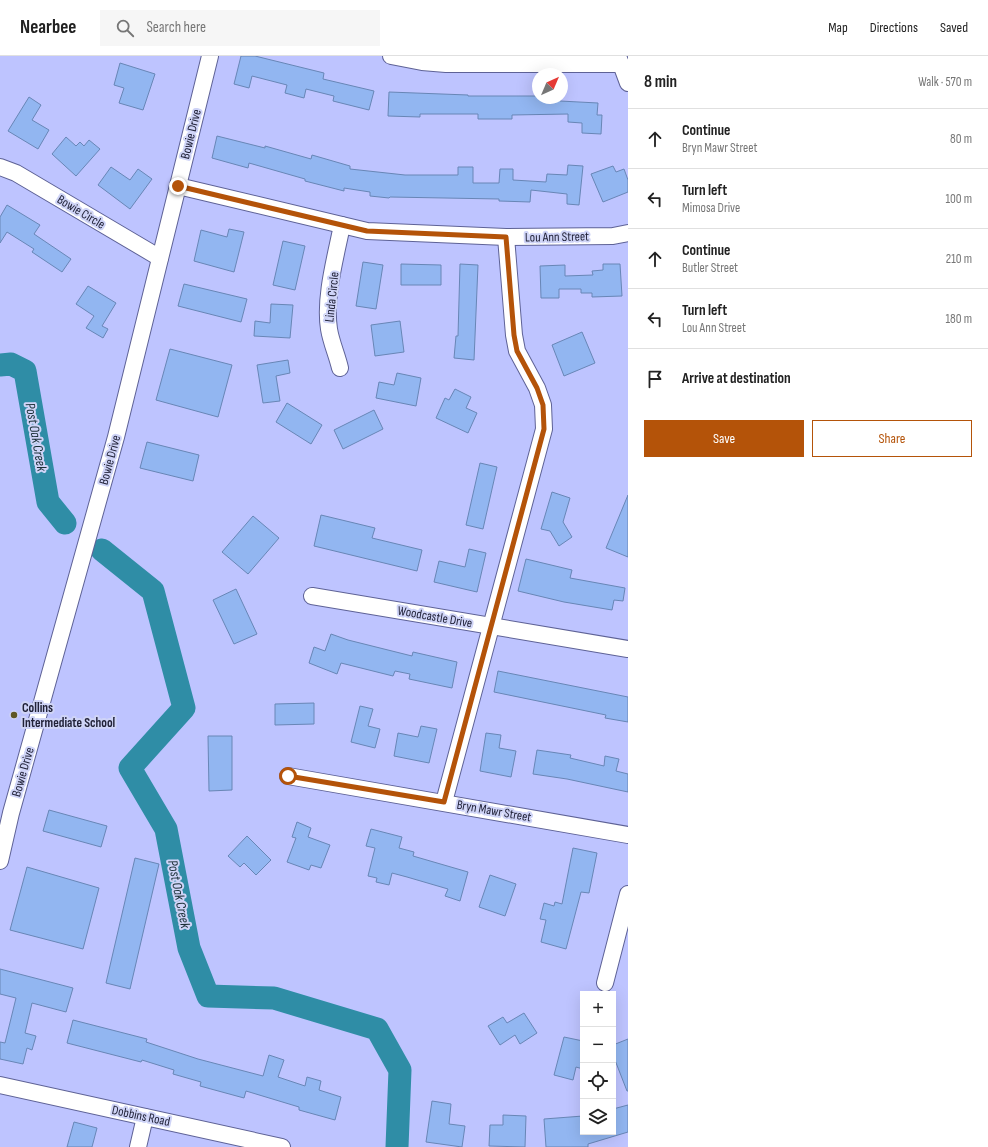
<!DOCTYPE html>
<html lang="en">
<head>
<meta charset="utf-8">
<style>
	body { margin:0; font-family:"Sofia Sans Condensed",sans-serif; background:#f6f6f6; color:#222 }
	.controls { position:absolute; right:12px; bottom:12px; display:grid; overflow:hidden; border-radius:0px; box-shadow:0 4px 16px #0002 }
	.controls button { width:36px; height:36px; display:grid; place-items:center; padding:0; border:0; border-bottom:1px solid #e0e0e0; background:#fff; color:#222; font:20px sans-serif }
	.compass { position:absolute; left:532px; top:12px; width:36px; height:36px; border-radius:50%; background:#fff; box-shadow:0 4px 16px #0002; rotate:44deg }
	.stop { position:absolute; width:12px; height:12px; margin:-9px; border:3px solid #b45309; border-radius:50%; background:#fff }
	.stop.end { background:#b45309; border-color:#fff; box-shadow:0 1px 4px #0008 }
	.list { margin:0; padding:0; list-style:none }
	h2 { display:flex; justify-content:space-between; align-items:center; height:52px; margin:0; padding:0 16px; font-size:17px }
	h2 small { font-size:13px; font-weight:400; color:#767676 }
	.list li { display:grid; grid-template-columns:26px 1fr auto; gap:12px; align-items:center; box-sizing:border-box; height:60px; padding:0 16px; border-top:1px solid #e0e0e0 }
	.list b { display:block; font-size:15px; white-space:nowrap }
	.list p { margin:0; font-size:13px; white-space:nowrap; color:#767676 }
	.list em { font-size:13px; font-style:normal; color:#767676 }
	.actions { display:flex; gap:8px; padding:12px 16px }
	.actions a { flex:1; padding:9px 0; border:1px solid #b45309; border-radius:0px; text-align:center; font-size:14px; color:#b45309 }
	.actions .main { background:#b45309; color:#fff }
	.icon { flex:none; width:22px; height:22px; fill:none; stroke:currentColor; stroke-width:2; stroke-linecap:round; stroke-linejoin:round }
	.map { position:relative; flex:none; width:628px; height:1091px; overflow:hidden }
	header { display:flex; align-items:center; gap:24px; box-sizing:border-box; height:56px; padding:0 20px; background:#fff; border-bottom:1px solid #e0e0e0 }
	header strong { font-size:19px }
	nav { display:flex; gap:22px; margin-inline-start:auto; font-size:14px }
	.search { width:280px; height:36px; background:#f6f6f6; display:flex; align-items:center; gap:10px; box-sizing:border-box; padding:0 14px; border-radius:0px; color:#767676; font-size:15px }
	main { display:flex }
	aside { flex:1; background:#fff }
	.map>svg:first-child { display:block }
</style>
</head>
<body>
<header>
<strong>Nearbee</strong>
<div class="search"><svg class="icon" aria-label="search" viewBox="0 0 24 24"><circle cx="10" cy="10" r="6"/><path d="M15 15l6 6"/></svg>Search here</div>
<nav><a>Map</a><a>Directions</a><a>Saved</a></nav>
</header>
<main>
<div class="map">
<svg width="628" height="1091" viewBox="0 0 628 1091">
	<rect width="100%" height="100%" fill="#bec4ff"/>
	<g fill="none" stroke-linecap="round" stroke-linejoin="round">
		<!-- river -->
		<g stroke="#2f8da6" stroke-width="23">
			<polyline points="0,309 11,308 25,315 48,446 65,467"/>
			<polyline points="102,494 153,535 184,652 130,712 166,773 189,892 208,940 274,942 377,973 400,1014 397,1091"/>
		</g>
	</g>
	<!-- building -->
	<g fill="#92b6f1" stroke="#6886b6">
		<polygon points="241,0 255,0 324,17 323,23 374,35 369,54 333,45 334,40 306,33 304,42 285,37 287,29 252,20 249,32 234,28"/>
		<polygon points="120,7 155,18 143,54 119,47 124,32 114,29"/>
		<polygon points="389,36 468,39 468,40 538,40 538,42 560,42 560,45 598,47 597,59 602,59 601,78 582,77 582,67 568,66 568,58 512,59 512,63 478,63 478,58 420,58 420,61 388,60"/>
		<polygon points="29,41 41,49 32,64 49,74 38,93 8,75"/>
		<polygon points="217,80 265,92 265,90 311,103 312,99 350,110 350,113 405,119 458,119 458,111 473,111 473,127 499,127 500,113 513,113 513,124 546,126 547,118 567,119 568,109 583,110 579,149 567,148 567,138 531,134 530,146 499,145 499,143 390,141 389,142 370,140 370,136 344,132 344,135 305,125 305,123 249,107 248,112 212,102"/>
		<polygon points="66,81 76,90 80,86 84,90 89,84 100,93 76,120 52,98"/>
		<polygon points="613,110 616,116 624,113 628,124 628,136 603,146 591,118"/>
		<polygon points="111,111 130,124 138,113 152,123 130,153 98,129"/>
		<polygon points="7,149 40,169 34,178 71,203 62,216 32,196 34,193 7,176 0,187 0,161"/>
		<polygon points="229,173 244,176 234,216 194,205 201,174 227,181"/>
		<polygon points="283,185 305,190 295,234 273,229"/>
		<polygon points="363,206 383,209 376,253 356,250"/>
		<polygon points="401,208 441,209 441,229 401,229"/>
		<polygon points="460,208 478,209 474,304 454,302 456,280 458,280"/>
		<polygon points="603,208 620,208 622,240 592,241 592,237 581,237 581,233 559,233 559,242 541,242 540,210 565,209 565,220 593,219 592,215 603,214"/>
		<polygon points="184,228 247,243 241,266 178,250"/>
		<polygon points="88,230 116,247 102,270 108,273 103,282 86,272 94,260 76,248"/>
		<polygon points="271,248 293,249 290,282 254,280 255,265 270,267"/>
		<polygon points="400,265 404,296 375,300 371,269"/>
		<polygon points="582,276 595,307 564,320 552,289"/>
		<polygon points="170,293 232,309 218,361 156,344"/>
		<polygon points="288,304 290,317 276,320 280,345 263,347 257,309"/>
		<polygon points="397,317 421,322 416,350 376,342 379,326 394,329"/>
		<polygon points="455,333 471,341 466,352 477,357 468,377 436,362 445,342 449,344"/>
		<polygon points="287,347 322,369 311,388 276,366"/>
		<polygon points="374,354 383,373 343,393 334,374"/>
		<polygon points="147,386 199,399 193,425 140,412"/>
		<polygon points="480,407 497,411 483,473 466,469"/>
		<polygon points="552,436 570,442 563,466 572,481 559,490 550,475 541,473"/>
		<polygon points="628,439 628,501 606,492"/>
		<polygon points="321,459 375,472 372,482 422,494 417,515 314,490"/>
		<polygon points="253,460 279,482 248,518 222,496"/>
		<polygon points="469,493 486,497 477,536 434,526 439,505 465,511"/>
		<polygon points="526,503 572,514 570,522 625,532 623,545 614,544 612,554 564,546 518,535"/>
		<polygon points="236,533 257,578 234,588 213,544"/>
		<polygon points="331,578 348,584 412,600 413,596 457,606 452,632 409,623 410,618 395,615 393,620 341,607 337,618 309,607 314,591 325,595"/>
		<polygon points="498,615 628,641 628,666 605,662 606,659 494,636"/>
		<polygon points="314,647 314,668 275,669 275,648"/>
		<polygon points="360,650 373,653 368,670 380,673 375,692 351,686"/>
		<polygon points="421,670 437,673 429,707 394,700 398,677 418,681"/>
		<polygon points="486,677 501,679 499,692 516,695 511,721 480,715"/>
		<polygon points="208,680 232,680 232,734 209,735"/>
		<polygon points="537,694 571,699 570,702 604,710 605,700 619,703 616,715 628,718 628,736 567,723 533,718"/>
		<polygon points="49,754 107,770 101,791 43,775"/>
		<polygon points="297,766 311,772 308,781 330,789 321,812 311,809 309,814 287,806 296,782 292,781"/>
		<polygon points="371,773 402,781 399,792 414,796 413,800 468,816 460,845 445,840 448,833 407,821 392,817 389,829 376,826 377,822 368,820 375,792 366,790"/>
		<polygon points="247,780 271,804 256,819 244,807 240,811 228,800"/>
		<polygon points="573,792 597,797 589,837 581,836 566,893 541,886 546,864 540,863 544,847 554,850 555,846 562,848"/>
		<polygon points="135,802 159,808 130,933 106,927"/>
		<polygon points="27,811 99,832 83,893 10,874"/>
		<polygon points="490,819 516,828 505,860 479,851"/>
		<polygon points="0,913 73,932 66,956 32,947 25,977 36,980 32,994 27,992 23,1008 0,1003 0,986 5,987 16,942 0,938"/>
		<polygon points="524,957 537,977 520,988 515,979 500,989 488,970 503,961 507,967"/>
		<polygon points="73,964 147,983 146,986 198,1003 263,1020 269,999 284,1004 278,1021 305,1030 307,1021 321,1025 319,1034 341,1041 335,1064 299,1054 299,1051 246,1035 244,1042 200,1030 201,1026 173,1018 174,1014 142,1004 141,1006 67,987"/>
		<polygon points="564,981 583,985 583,1013 576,1011 573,1024 554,1019"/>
		<polygon points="628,983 628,1035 627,1035 613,999 613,989"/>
		<polygon points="432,1045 451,1048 449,1068 465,1070 462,1091 426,1086"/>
		<polygon points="628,1049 628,1076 588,1088 588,1091 546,1091 544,1063 583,1060 583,1076 613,1076 613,1053"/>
		<polygon points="503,1059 526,1060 525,1091 489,1090 490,1069 503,1069"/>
		<polygon points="74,1066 97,1072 92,1091 67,1091"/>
	</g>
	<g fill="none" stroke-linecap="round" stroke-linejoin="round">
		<!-- minor casing -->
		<g stroke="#5e6296" stroke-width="18">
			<g id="minor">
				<polyline points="391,0 422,6 446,8 621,8"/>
				<polyline points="618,0 628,27"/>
				<polyline points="0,111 16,117 160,202"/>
				<polyline points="178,130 367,175 506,181 613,180 628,177"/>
				<path d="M340,312C337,299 331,286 329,273C324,241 336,200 342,169"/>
				<polyline points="312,540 628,593"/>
				<polyline points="288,720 628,779"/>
				<polyline points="444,746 544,373 543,349 537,332 517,295 514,279 506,181"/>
				<polyline points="0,805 11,757 116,381 210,0"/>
				<polyline points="605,927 628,838"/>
				<polyline points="0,1029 282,1091"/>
				<polyline points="138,1091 145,1061"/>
			</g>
		</g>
		<!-- minor -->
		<use href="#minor" stroke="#fff" stroke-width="16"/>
	</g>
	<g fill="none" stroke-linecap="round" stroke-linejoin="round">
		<!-- route -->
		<polyline stroke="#b45309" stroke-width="5" points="178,130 367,175 506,181 514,279 517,295 537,332 543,349 544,373 444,746 288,720"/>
	</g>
	<!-- markers -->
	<circle fill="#605723" stroke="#cfd4f7" stroke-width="1.5" cx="14" cy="659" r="4"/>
	<g text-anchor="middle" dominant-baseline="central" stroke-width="4" stroke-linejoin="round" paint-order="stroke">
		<!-- street labels -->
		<g font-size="13" fill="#212238" stroke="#cfd4f7">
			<text transform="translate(191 78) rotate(-76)">Bowie Drive</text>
			<text transform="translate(81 156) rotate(31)">Bowie Circle</text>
			<text transform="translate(557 181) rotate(-1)">Lou Ann Street</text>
			<text transform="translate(332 241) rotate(-84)">Linda Circle</text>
			<text transform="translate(110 404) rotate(-75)">Bowie Drive</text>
			<text transform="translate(435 561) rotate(10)">Woodcastle Drive</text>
			<text transform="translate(23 716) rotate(-74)">Bowie Drive</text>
			<text transform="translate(494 755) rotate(10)">Bryn Mawr Street</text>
			<text transform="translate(141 1060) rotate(12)">Dobbins Road</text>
		</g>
		<!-- poi labels -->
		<g font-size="13" font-weight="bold" fill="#212238" stroke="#cfd4f7" text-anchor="start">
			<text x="22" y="652">Collins<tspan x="22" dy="15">Intermediate School</tspan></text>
		</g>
		<!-- water labels -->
		<g font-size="14" font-style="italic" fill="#192e35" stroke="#cfd4f7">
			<text transform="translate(36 381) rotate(80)">Post Oak Creek</text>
			<text transform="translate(179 838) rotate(79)">Post Oak Creek</text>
		</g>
	</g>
</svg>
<div class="controls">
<button>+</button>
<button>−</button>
<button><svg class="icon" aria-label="locate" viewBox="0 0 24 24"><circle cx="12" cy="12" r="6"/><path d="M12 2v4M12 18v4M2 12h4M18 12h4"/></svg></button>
<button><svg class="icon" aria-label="layers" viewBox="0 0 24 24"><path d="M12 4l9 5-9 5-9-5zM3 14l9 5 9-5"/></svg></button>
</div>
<svg class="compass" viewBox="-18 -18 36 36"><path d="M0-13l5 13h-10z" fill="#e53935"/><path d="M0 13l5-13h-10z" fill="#767676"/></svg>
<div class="stop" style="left:288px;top:720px"></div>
<div class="stop end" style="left:178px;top:130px"></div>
</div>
<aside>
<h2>8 min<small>Walk · 570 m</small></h2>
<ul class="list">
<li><svg class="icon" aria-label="ahead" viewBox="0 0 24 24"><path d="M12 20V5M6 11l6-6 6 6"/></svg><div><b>Continue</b><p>Bryn Mawr Street</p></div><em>80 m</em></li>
<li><svg class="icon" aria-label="left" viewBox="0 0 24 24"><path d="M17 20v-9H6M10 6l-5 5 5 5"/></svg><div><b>Turn left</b><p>Mimosa Drive</p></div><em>100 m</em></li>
<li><svg class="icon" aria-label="ahead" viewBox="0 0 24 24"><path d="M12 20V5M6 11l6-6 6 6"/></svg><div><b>Continue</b><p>Butler Street</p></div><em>210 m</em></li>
<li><svg class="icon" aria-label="left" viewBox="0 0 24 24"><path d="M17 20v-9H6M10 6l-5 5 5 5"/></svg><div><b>Turn left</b><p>Lou Ann Street</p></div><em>180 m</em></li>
<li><svg class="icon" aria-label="arrive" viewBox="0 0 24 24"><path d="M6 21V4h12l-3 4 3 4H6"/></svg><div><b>Arrive at destination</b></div></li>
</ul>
<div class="actions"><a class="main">Save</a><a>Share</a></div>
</aside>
</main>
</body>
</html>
